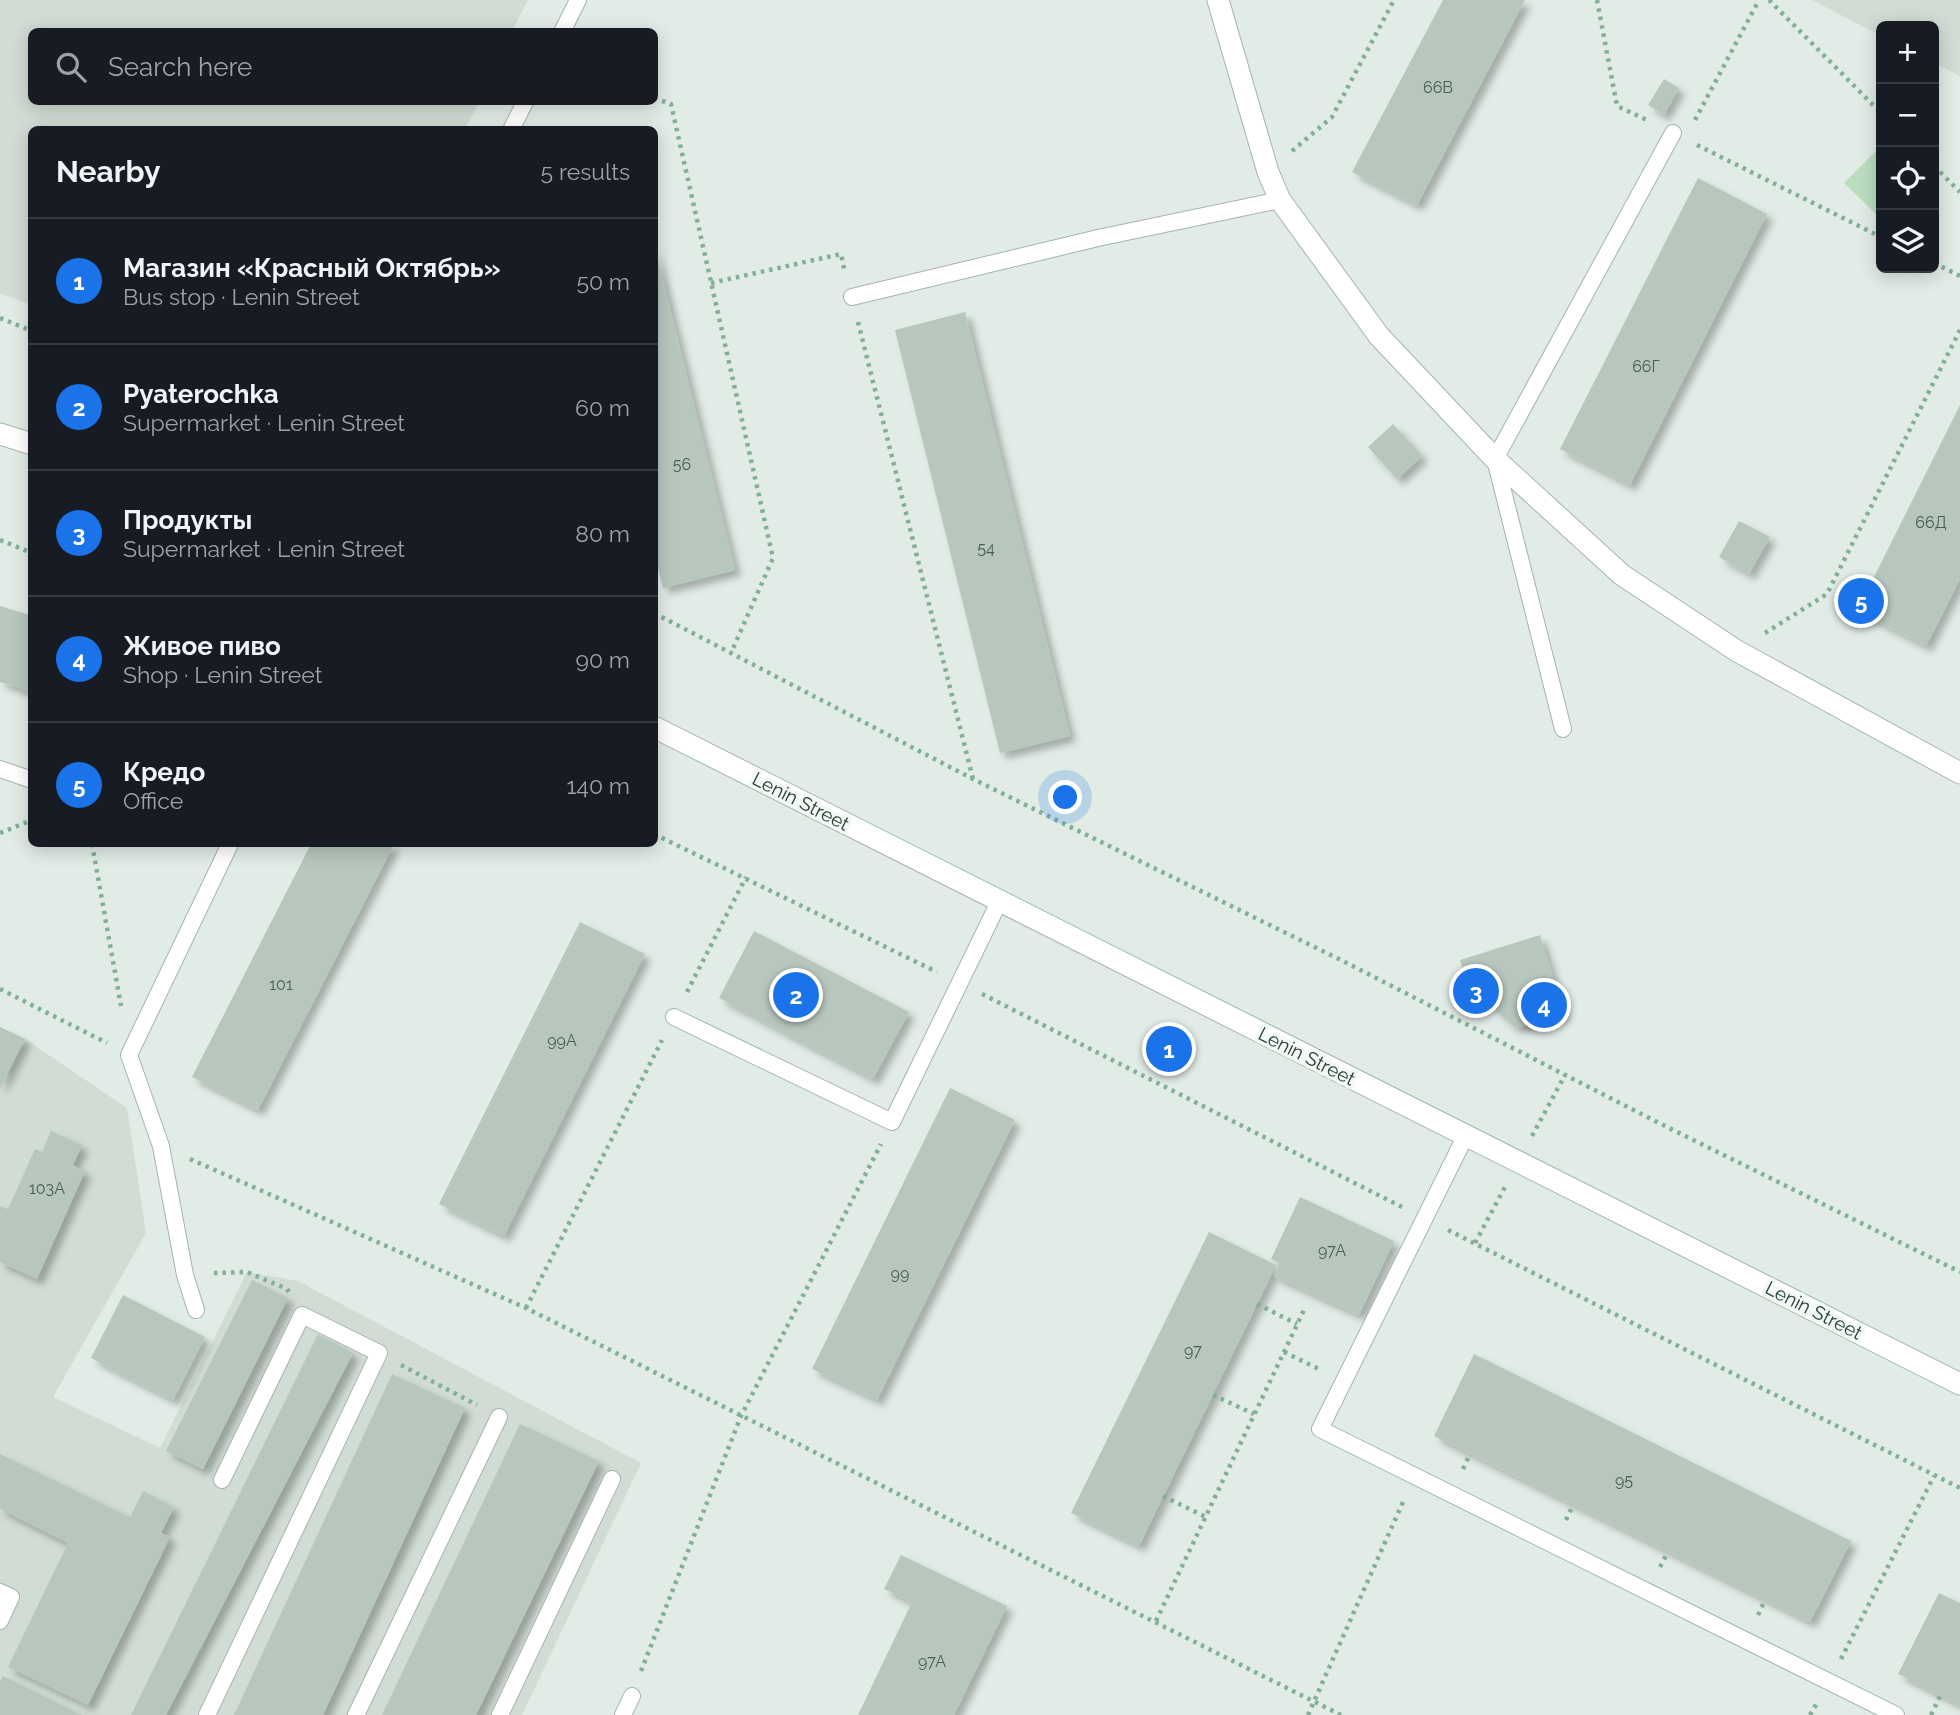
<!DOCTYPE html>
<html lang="en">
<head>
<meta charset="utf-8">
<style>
	body { margin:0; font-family:Raleway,sans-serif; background:#20242c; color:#f1f3f6 }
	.controls { position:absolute; right:21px; top:21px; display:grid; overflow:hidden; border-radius:10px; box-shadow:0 4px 18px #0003 }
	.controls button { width:63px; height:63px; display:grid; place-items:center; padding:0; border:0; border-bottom:2px solid #363941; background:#171b24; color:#f1f3f6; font:35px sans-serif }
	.you { position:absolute; left:1066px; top:798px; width:24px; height:24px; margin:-18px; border:5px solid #fff; border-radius:50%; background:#1a73e8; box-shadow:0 0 0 10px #1a73e833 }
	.badge { display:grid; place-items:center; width:46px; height:46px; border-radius:50%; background:#1a73e8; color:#fff; font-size:23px; font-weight:700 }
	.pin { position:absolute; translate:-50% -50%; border:4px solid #fff; box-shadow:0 2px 7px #0006 }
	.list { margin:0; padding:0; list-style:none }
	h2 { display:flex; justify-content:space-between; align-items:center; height:91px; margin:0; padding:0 28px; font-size:30px }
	h2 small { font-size:23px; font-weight:400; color:#9ea1a6 }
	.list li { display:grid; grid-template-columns:46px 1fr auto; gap:21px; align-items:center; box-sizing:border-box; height:126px; padding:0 28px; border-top:2px solid #363941 }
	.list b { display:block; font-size:26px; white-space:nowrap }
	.list p { margin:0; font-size:23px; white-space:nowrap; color:#9ea1a6 }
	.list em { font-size:23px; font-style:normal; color:#9ea1a6 }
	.icon { flex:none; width:38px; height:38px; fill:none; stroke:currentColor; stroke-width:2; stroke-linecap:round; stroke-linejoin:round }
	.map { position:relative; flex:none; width:1960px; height:1715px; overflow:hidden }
	.search { position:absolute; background:#171b24; box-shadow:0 4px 18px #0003; left:28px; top:28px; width:630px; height:77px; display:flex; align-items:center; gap:18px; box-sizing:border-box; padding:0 24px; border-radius:10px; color:#9ea1a6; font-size:26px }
	.panel { position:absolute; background:#171b24; box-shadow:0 4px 18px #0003; left:28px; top:126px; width:630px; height:721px; border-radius:10px }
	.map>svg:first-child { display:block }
</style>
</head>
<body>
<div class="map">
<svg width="1960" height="1715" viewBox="0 0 1960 1715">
	<defs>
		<filter id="shadow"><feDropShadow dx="6" dy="6" stdDeviation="3.5" flood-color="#0004"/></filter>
	</defs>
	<rect width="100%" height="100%" fill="#e2ece6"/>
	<!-- built -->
	<g fill="#d0dcd4">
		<polygon points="0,0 528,0 512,31 32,32 32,102 479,102 465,129 32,130 31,305 0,293"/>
		<polygon points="1812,0 1960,0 1960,76 1934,63 1934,26 1881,26 1881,36"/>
		<polygon points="0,1027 25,1039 127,1108 146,1233 53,1397 160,1448 247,1272 298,1281 641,1463 522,1715 0,1715"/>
	</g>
	<!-- green -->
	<polygon fill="#bbddbe" points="1879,148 1881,150 1881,219 1844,183"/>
	<!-- building -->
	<g fill="#b7c7be" filter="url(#shadow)">
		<polygon points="1443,0 1525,0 1417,205 1352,172"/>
		<polygon points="1664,79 1679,88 1664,115 1648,105"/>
		<polygon points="1698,178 1767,214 1630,485 1560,449"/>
		<polygon points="654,244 735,570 663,588 654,552"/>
		<polygon points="965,312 1070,736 1000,753 895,330"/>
		<polygon points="1960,405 1960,579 1926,646 1857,611"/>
		<polygon points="1393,424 1422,456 1397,479 1368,447"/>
		<polygon points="1739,521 1770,537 1749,574 1719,557"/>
		<polygon points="0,606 32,616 32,692 0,682"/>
		<polygon points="311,844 394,844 258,1110 192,1077"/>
		<polygon points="580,922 645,954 504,1236 439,1204"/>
		<polygon points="754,931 909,1012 873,1079 719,998"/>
		<polygon points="1540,935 1564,1014 1516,1028 1486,1001 1474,1005 1460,960"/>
		<polygon points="0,1027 25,1039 0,1088"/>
		<polygon points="950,1088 1015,1120 877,1400 812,1369"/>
		<polygon points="51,1131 82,1145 73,1165 85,1171 37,1279 0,1262 0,1206 8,1209 35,1149 42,1152"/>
		<polygon points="1300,1197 1394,1241 1359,1315 1274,1276 1279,1263 1271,1259"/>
		<polygon points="1209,1232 1276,1265 1139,1546 1071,1513"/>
		<polygon points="252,1280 288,1298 203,1469 166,1451"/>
		<polygon points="123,1295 205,1337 173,1400 91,1358"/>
		<polygon points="318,1334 353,1353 166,1715 131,1715"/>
		<polygon points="1474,1354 1851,1541 1810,1622 1434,1436"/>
		<polygon points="392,1374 465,1408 323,1715 234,1715"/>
		<polygon points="520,1424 599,1461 476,1715 382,1715"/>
		<polygon points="0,1454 130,1517 143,1491 174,1507 161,1533 170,1537 88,1705 8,1667 68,1543 0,1509"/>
		<polygon points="901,1555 1007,1606 954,1715 858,1715 912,1602 884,1589"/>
		<polygon points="1939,1593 1960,1603 1960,1705 1898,1674"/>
		<polygon points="3,1676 82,1715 0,1715 0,1682"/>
	</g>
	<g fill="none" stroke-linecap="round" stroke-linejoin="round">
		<!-- lane casing -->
		<g stroke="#a5b4ac" stroke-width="18">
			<g id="lane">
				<polyline points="562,32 578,0"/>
				<polyline points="511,130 525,102"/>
				<polyline points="852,297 1098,238 1280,200"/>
				<polyline points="1563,729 1495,459 1673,133"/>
				<polyline points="0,769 32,780"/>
				<polyline points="674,1017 892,1122 999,902"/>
				<polyline points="1466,1135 1320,1429 1896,1715"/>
				<polyline points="196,1310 185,1275 161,1146 129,1055 230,844"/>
				<polyline points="0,1592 11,1597 0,1621"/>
				<polyline points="207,1715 379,1353 302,1315 222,1480"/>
				<polyline points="356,1715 499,1417"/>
				<polyline points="500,1715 612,1479"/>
				<polyline points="623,1715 632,1696"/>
			</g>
		</g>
		<!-- street casing -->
		<g stroke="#a5b4ac" stroke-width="23">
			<polyline id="street" points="1218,0 1268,172 1280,200 1379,336 1495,459 1622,575 1737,651 1960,773"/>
		</g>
		<!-- secondary casing -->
		<g stroke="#a1b7ab" stroke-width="23">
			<g id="secondary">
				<polyline points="0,434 32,444"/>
				<polyline points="654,727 1960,1384"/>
			</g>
		</g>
		<!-- path -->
		<g stroke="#83af99" stroke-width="4.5" stroke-dasharray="3.5 5" stroke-linecap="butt">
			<polyline points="1597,0 1617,106 1649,121"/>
			<polyline points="1769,0 1881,113"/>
			<polyline points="654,98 671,104 773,558 731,653"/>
			<polyline points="1695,120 1759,0"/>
			<polyline points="1697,145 1881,237"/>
			<polyline points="1292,151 1332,117 1394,0"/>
			<polyline points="1934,166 1960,192"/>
			<polyline points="1934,263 1960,276"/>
			<polyline points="711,283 841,254 845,273"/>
			<polyline points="0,318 32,331"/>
			<polyline points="858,322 973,779"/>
			<polyline points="0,540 32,553"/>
			<polyline points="654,613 973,779 1339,959 1661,1124 1960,1272"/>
			<polyline points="1765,633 1827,594 1960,330"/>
			<polyline points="0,833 32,820"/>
			<polyline points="654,834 937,972"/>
			<polyline points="92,844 121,1006"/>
			<polyline points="0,989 107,1043"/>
			<polyline points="687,992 746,877"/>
			<polyline points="982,994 1402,1207"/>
			<polyline points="1532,1136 1565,1075"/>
			<polyline points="190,1159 526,1308 1341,1715"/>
			<polyline points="1448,1230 1960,1488"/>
			<polyline points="1475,1243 1505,1187"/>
			<polyline points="214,1273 247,1272 287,1289 290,1294"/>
			<polyline points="1257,1304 1297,1324"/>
			<polyline points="526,1308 662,1040"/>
			<polyline points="1284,1352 1321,1370"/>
			<polyline points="401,1365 477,1405"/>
			<polyline points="1213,1395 1254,1414"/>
			<polyline points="1463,1469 1470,1454"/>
			<polyline points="1163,1496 1206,1517"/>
			<polyline points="1566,1520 1573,1505"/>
			<polyline points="1660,1567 1668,1552"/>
			<polyline points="1758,1615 1765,1600"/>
			<polyline points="1156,1621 1304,1310"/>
			<polyline points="1841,1659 1934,1476"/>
			<polyline points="641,1671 741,1416 881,1144"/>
			<polyline points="1308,1715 1403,1502"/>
			<polyline points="1810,1715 1817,1703"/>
			<polyline points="1931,1715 1940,1696"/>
		</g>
		<!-- lane -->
		<use href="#lane" stroke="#fff" stroke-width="16"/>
		<!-- street -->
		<use href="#street" stroke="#fff" stroke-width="21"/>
		<!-- secondary -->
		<use href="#secondary" stroke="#fff" stroke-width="21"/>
	</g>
	<g text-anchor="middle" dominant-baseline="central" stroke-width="7" stroke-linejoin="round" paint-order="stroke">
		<!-- number labels -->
		<g font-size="16" fill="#476054">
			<text x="1438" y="87">66В</text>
			<text x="1646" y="366">66Г</text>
			<text x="682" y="464">56</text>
			<text x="1931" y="522">66Д</text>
			<text x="986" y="548">54</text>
			<text x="281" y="984">101</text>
			<text x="562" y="1040">99А</text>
			<text x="47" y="1188">103А</text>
			<text x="1332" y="1250">97А</text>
			<text x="900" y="1273">99</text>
			<text x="1193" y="1350">97</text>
			<text x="1624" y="1480">95</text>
			<text x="932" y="1661">97А</text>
		</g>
		<!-- street labels -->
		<g font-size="19" fill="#223d31" stroke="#f2f8f4">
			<text transform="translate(801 801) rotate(27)">Lenin Street</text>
			<text transform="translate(1307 1056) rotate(27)">Lenin Street</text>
			<text transform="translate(1814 1310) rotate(27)">Lenin Street</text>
		</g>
	</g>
</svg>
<div class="controls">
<button>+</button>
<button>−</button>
<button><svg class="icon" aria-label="locate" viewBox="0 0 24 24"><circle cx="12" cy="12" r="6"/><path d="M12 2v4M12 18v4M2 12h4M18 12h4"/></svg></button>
<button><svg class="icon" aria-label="layers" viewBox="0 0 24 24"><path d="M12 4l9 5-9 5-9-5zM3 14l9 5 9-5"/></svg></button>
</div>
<div class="you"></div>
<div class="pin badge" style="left:1169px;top:1049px">1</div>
<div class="pin badge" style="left:796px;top:995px">2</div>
<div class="pin badge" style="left:1476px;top:991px">3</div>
<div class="pin badge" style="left:1544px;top:1005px">4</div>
<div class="pin badge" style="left:1861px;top:601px">5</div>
<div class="search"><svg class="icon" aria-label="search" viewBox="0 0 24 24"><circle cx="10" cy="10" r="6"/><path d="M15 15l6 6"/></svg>Search here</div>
<section class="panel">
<h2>Nearby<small>5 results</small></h2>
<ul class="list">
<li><span class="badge">1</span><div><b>Магазин «Красный Октябрь»</b><p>Bus stop · Lenin Street</p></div><em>50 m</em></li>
<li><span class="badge">2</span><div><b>Pyaterochka</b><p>Supermarket · Lenin Street</p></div><em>60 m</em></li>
<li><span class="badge">3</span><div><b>Продукты</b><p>Supermarket · Lenin Street</p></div><em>80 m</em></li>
<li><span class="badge">4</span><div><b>Живое пиво</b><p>Shop · Lenin Street</p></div><em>90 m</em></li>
<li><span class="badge">5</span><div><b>Кредо</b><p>Office</p></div><em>140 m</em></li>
</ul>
</section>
</div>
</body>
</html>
